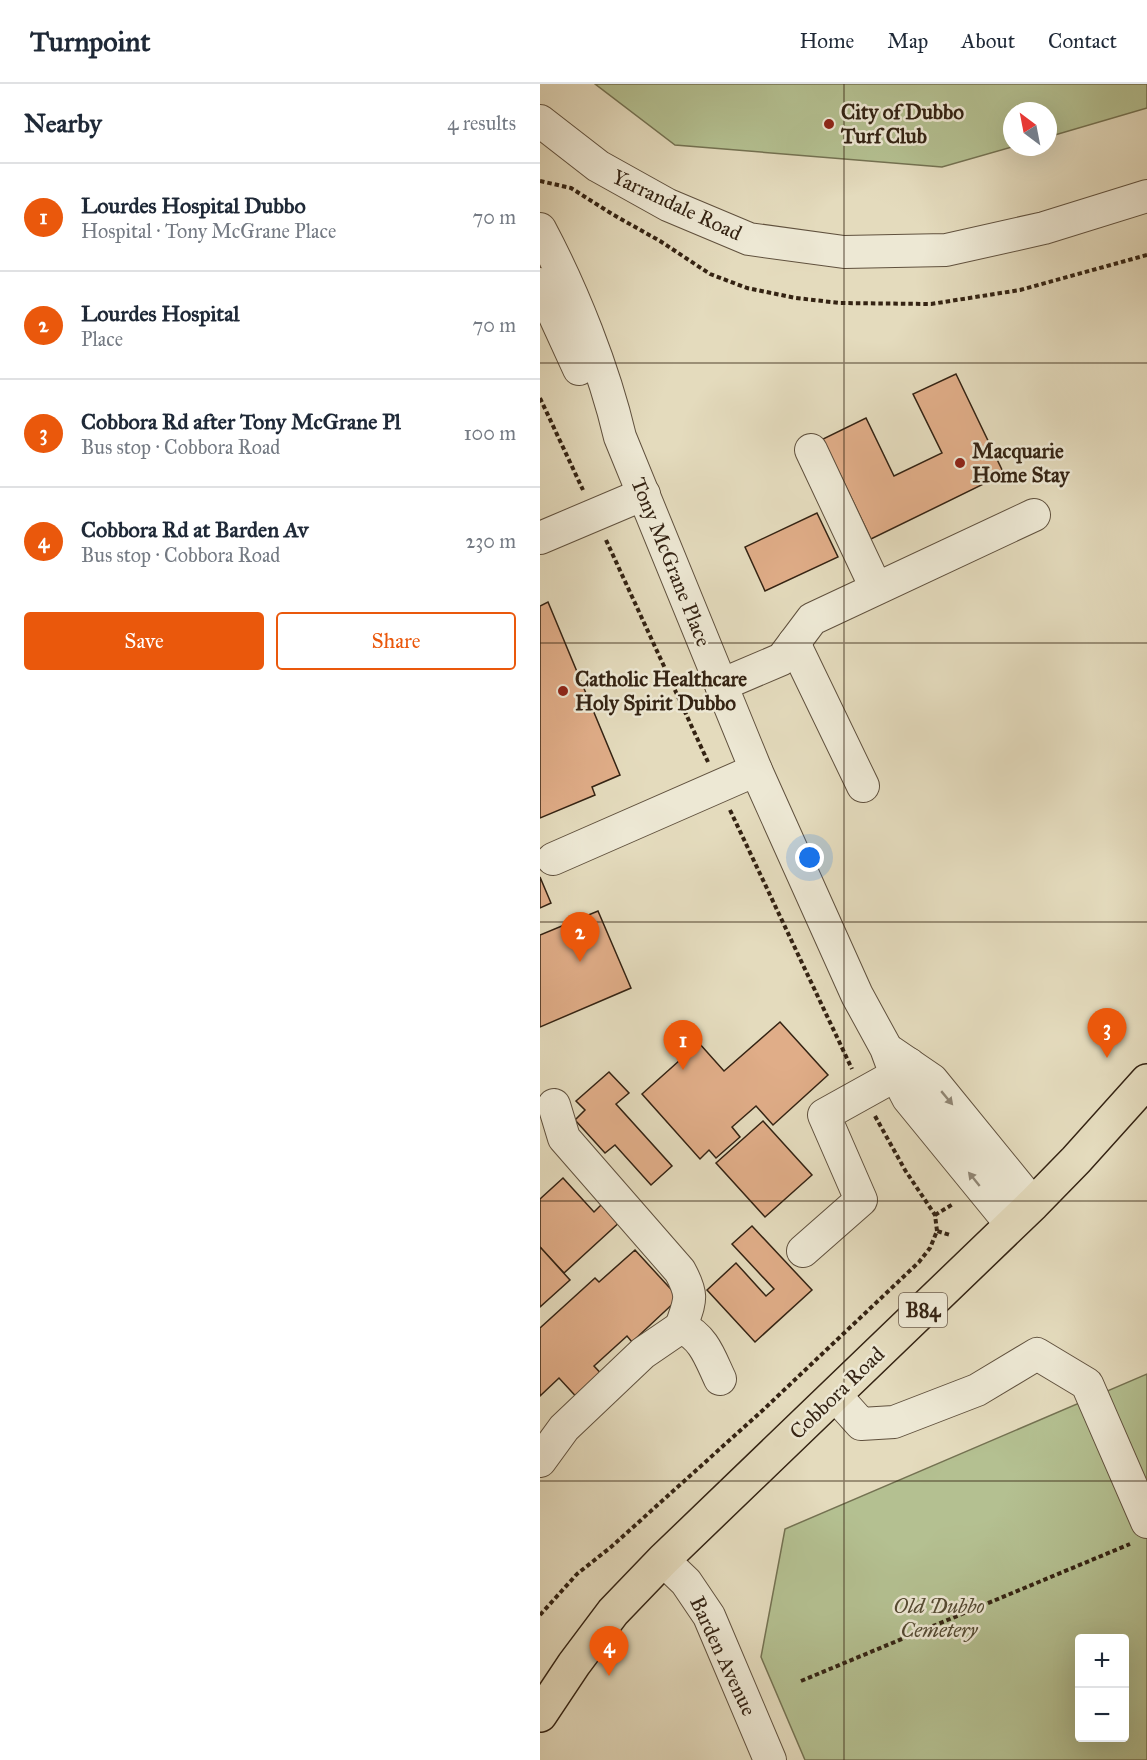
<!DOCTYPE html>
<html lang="en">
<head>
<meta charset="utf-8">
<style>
	body { margin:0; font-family:"IM FELL Great Primer",serif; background:#f6f6f7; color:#1f2937 }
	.controls { position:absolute; right:18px; bottom:18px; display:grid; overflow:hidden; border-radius:6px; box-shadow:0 6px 24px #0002 }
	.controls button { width:54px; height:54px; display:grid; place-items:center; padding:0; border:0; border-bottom:2px solid #e0e1e3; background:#fff; color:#1f2937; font:30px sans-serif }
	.compass { position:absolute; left:463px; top:18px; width:54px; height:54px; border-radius:50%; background:#fff; box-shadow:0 6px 24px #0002; rotate:328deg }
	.you { position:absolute; left:270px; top:774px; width:21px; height:21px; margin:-15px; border:4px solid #fff; border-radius:50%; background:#1a73e8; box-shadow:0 0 0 9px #1a73e833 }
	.badge { display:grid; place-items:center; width:39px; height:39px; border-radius:50%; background:#ea580c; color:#fff; font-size:20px; font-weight:700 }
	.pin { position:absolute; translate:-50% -50px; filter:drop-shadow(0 2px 3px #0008) }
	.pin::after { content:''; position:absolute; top:32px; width:21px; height:18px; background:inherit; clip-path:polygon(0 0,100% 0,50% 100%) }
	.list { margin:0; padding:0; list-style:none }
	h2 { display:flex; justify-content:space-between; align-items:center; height:78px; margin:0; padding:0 24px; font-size:26px }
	h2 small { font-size:20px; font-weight:400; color:#747a83 }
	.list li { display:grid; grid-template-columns:39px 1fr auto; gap:18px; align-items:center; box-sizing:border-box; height:108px; padding:0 24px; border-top:2px solid #e0e1e3 }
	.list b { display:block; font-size:22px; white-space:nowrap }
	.list p { margin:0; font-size:20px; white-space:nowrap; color:#747a83 }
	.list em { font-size:20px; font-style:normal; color:#747a83 }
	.actions { display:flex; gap:12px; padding:18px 24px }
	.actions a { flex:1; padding:14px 0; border:2px solid #ea580c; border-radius:6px; text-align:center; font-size:21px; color:#ea580c }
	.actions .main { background:#ea580c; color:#fff }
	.map { position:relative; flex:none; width:607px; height:1676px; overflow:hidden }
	header { display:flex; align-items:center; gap:36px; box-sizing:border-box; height:84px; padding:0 30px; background:#fff; border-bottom:2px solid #e0e1e3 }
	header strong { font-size:28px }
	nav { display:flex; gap:33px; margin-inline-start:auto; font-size:21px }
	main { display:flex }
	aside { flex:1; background:#fff }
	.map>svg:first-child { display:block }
</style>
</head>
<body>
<header>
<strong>Turnpoint</strong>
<nav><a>Home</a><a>Map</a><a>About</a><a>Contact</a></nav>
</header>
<main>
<aside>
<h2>Nearby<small>4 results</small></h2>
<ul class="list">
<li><span class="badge">1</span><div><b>Lourdes Hospital Dubbo</b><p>Hospital · Tony McGrane Place</p></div><em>70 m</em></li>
<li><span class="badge">2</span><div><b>Lourdes Hospital</b><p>Place</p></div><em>70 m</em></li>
<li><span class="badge">3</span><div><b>Cobbora Rd after Tony McGrane Pl</b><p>Bus stop · Cobbora Road</p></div><em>100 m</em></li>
<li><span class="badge">4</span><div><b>Cobbora Rd at Barden Av</b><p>Bus stop · Cobbora Road</p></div><em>230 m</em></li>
</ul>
<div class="actions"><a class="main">Save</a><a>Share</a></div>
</aside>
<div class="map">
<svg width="607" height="1676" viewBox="0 0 607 1676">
	<rect width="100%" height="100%" fill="#e4dbbd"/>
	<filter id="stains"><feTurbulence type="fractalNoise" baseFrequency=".00333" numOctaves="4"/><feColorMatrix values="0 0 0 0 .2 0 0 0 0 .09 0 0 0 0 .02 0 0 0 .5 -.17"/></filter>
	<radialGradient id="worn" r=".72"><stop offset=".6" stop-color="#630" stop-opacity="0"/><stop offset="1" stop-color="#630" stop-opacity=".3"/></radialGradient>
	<!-- green -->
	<g fill="#b4c091" stroke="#747252" stroke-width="1.5" fill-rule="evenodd">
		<polygon points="55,0 607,0 607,24 508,53 508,27 472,27 472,63 402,83 135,61"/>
		<path d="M607,1290V1676H265L221,1573L245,1445ZM540,1554H584V1654H540Z"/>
	</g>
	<!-- building -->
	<g fill="#e0ad88" stroke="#342313" stroke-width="1.5">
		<polygon points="416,290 464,390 331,455 283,355 326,334 354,392 402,369 373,310"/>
		<polygon points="277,429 298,473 225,507 205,463"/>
		<polygon points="8,518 80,691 52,703 55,711 0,734 0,522"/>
		<polygon points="0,793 11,819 0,824"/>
		<polygon points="58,827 91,904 0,943 0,851"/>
		<polygon points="240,938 288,991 233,1041 216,1022 192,1043 200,1053 176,1074 169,1066 160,1075 102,1010 159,959 184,987"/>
		<polygon points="69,988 89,1009 76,1020 132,1082 111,1101 75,1061 65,1069 35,1036 45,1026 36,1017"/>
		<polygon points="223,1037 272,1091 225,1133 176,1079"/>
		<polygon points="23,1094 54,1128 65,1117 82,1136 24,1189 0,1163 0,1115"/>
		<polygon points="212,1142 272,1206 215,1258 167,1206 196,1179 226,1212 234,1205 192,1160"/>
		<polygon points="0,1163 30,1196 0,1223"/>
		<polygon points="95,1166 139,1214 92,1258 87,1252 54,1282 67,1296 42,1319 19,1294 0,1312 0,1244 55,1194 59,1198"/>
	</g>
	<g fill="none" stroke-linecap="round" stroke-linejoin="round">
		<!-- minor casing -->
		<g stroke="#60513e" stroke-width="34">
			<g id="minor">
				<polyline points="0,37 58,82 128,121 209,155 304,168 406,166 504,144 607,112"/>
				<path d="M0,145C33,207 64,285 80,353L216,686L317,911L346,964L356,991L368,1014L471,1140"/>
				<polyline points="0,200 39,285"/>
				<polyline points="271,366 336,504"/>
				<polyline points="0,454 104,410"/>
				<polyline points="254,559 323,702"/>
				<polyline points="181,601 242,575 272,535 494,431"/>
				<polyline points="13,775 216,686"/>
				<polyline points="351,968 392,996 493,1120"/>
				<path d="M14,1021L24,1054L140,1187C154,1213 150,1216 141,1243"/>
				<polyline points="263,1167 321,1116 284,1031 356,991 369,980"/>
				<polyline points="295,1311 321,1340 354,1338 437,1306 497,1270 547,1300 607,1438"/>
				<path d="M0,1377L24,1344L103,1269L141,1243C164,1253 170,1274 180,1295"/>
				<polyline points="123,1476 146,1498 169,1532 230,1676"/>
			</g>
		</g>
		<!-- major casing -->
		<g stroke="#342313" stroke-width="36">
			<polyline id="major" points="0,1631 34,1580 73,1528 123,1476 493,1120 536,1076 607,997"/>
		</g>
		<!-- path -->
		<g stroke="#342313" stroke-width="4" stroke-dasharray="4.5 3" stroke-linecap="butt">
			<polyline points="0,97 31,104 72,130 120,157 170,190 207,204 256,214 300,219 391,220 480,206 607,171"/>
			<polyline points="0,314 43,406"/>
			<polyline points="66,456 168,678"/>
			<polyline points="190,726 312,985"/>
			<polyline points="335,1032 365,1086 395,1131 397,1147"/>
			<polyline points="395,1131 413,1120"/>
			<polyline points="0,1531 37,1490 71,1463 223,1326 379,1178 390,1164 397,1147 410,1151"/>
			<polyline points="261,1597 590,1460"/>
		</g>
		<!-- minor -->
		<use href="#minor" stroke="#ede8d4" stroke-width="32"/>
		<!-- major -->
		<use href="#major" stroke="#e4dbbd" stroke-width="33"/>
	</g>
	<!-- one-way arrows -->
	<defs><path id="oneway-solid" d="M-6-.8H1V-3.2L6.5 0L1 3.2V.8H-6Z" transform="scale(1.5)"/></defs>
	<g fill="#908674">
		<use href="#oneway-solid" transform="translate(407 1014) rotate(50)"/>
		<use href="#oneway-solid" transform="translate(434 1095) rotate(-129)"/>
	</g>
	<!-- grid -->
	<path fill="none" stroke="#342313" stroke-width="1.5" stroke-opacity="0.55" d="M304,0V1676M0,279H607M0,559H607M0,838H607M0,1117H607M0,1397H607"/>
	<!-- markers -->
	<g fill="#8f2418" stroke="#ede8d4" stroke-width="2">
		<circle cx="289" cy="40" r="6"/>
		<circle cx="420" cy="379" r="6"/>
		<circle cx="23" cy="607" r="6"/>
	</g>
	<g text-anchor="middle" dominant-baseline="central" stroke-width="5" stroke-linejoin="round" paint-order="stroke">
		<!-- shield labels -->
		<rect fill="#ede8d4" stroke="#6c5e4d" stroke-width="1.5" x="359" y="1209" width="48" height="34" rx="4.5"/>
		<g font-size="20" font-weight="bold" fill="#342313">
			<text x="383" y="1226">B84</text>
		</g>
		<!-- poi labels -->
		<g font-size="21" font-weight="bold" fill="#342313" stroke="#ede8d4" text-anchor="start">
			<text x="301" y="28">City of Dubbo<tspan x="301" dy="24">Turf Club</tspan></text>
			<text x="432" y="367">Macquarie<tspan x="432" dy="24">Home Stay</tspan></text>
			<text x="35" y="595">Catholic Healthcare<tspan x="35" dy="24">Holy Spirit Dubbo</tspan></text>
		</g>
		<!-- street labels -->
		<g font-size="21" fill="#342313" stroke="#ede8d4">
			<text transform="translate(137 121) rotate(25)">Yarrandale Road</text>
			<text transform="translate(131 478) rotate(68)">Tony McGrane Place</text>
			<text transform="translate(297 1309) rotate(-44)">Cobbora Road</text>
			<text transform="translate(183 1572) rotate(65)">Barden Avenue</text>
		</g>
		<!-- park labels -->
		<g font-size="21" font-style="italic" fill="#544a32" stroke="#ede8d4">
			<text x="399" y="1522">Old Dubbo<tspan x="399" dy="24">Cemetery</tspan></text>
		</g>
	</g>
	<rect width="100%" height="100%" filter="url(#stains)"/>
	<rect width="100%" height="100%" fill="url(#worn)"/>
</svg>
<div class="controls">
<button>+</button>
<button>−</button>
</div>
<svg class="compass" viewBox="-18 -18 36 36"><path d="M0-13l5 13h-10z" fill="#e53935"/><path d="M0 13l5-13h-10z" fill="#747a83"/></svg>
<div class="you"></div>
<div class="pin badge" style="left:143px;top:986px">1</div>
<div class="pin badge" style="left:40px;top:878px">2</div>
<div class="pin badge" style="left:567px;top:974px">3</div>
<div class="pin badge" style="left:69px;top:1592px">4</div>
</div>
</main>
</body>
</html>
